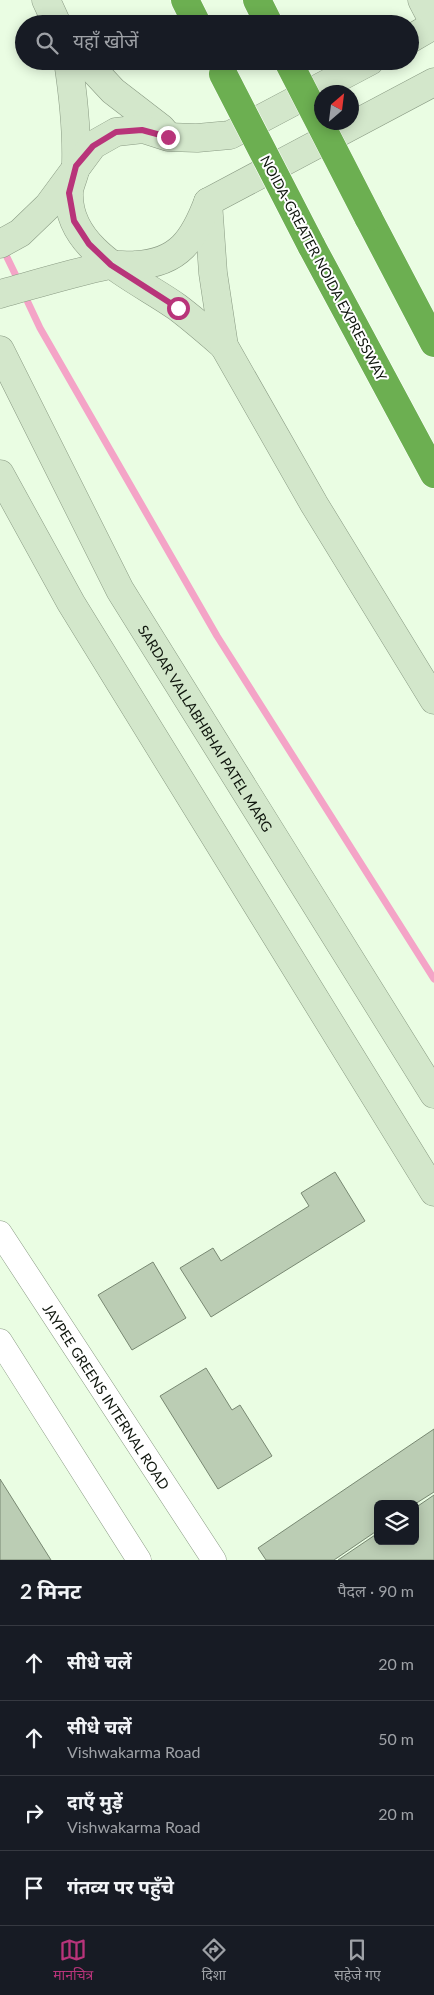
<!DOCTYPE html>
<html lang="hi">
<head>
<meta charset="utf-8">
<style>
	body { margin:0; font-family:Lato,"Noto Sans Devanagari",sans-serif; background:#242831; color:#f1f3f6 }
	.controls { position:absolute; right:15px; bottom:15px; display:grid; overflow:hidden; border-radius:8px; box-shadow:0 2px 12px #0003 }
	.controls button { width:45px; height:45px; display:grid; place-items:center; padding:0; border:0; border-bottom:1px solid #363941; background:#171b24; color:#f1f3f6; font:25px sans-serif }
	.compass { position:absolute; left:314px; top:85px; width:45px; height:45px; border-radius:50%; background:#171b24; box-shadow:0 2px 12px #0003; rotate:28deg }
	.stop { position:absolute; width:15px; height:15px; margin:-11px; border:4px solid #b8347a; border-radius:50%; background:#fff }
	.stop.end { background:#b8347a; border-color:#fff; box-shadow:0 1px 5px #0008 }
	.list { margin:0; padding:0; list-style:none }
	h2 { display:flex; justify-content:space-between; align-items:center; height:65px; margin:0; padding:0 20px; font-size:21px }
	h2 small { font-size:16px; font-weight:400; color:#9ea1a6 }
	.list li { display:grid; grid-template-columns:32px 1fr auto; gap:15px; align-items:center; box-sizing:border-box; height:75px; padding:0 20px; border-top:1px solid #363941 }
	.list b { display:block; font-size:19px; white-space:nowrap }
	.list p { margin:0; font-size:16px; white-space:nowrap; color:#9ea1a6 }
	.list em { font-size:16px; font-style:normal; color:#9ea1a6 }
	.icon { flex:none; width:28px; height:28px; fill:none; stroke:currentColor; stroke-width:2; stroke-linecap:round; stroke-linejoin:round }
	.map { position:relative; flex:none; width:434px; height:1560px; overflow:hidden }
	.search { position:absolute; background:#171b24; box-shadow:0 2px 12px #0003; left:15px; right:15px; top:15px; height:55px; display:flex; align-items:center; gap:12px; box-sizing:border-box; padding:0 18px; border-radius:28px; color:#9ea1a6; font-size:19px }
	.sheet { height:365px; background:#171b24 }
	nav { display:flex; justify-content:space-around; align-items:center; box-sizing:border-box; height:70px; border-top:1px solid #363941; background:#171b24; font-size:14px; color:#9ea1a6 }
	nav a { display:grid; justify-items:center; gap:2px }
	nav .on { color:#b8347a }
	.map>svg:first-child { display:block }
</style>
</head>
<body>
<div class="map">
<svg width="434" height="1560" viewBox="0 0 434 1560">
	<rect width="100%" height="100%" fill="#eafde3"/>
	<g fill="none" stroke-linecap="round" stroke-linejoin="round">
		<!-- stream -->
		<g stroke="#f4a4c7" stroke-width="7">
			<polyline points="3,249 19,282"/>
			<polyline points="24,294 40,328 217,636 434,979"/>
		</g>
	</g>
	<!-- building -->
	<g fill="#bbcdb4" stroke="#788872">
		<polygon points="335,1172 365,1221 211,1317 180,1268 213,1248 221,1261 309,1206 301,1193"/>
		<polygon points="153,1262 186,1318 132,1350 98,1295"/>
		<polygon points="206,1368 232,1410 240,1405 272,1456 218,1489 160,1396"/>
		<polygon points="434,1429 434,1492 415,1504 378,1504 378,1530 334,1560 266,1560 258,1548"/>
		<polygon points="0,1479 51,1560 0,1560"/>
		<polygon points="434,1495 434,1560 338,1560 378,1533 378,1541 415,1541 415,1508"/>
	</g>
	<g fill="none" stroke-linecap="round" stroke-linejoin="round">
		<!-- street casing -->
		<g stroke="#8a9b84" stroke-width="25">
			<g id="street">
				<path id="s1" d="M0,1233L214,1560"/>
				<polyline points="0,1341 139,1560"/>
			</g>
		</g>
		<!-- secondary casing -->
		<g stroke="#8a9b84" stroke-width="29">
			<g id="secondary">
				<polyline points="46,0 57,24"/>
				<polyline points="422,0 434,23"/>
				<polyline points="410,39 434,25"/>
				<path d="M68,61C73,94 77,130 76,164C76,174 69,184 69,193C67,251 138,279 177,307C193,319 209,333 224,346"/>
				<polyline points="85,61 113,91 161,128 167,135"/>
				<polyline points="208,202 213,273 224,346 314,504 434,700"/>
				<polyline points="0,244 20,233 48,206 93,145 116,132 143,129 168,137 197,138 230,135 370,61"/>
				<path d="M0,294C36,284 72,273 109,265C117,264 127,266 136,265C179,263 194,239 208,202L434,82"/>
				<path id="s2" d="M0,350L120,590L434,1094"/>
				<polyline points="0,474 71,603 434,1192"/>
			</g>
		</g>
		<!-- highway casing -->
		<g stroke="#fff" stroke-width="29">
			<g id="highway">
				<polyline points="185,0 197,24"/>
				<polyline points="257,0 269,24"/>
				<polyline points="368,217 434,343"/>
				<polyline points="311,245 434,474"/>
			</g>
		</g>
		<!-- street -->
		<use href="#street" stroke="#fff" stroke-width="24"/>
		<!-- secondary -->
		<use href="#secondary" stroke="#d3e7cb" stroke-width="28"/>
		<!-- highway -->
		<use href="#highway" stroke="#6caf51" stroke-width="28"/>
		<!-- highway-bridge casing -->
		<g stroke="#fff" stroke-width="29" stroke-linecap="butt">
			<g id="highway-bridge">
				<polyline points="288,61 368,217"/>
				<polyline points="223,74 311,245"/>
			</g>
		</g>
		<!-- highway-bridge -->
		<use href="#highway-bridge" stroke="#6caf51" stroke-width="28"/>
	</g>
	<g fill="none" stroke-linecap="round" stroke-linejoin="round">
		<!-- route -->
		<polyline stroke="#b8347a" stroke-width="6" points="168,137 142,130 116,132 93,146 76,166 69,193 74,221 89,244 111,265 178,308"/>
	</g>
	<g text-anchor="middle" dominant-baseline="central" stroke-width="4" stroke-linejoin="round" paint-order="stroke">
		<!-- street labels -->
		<g font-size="14" fill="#0f160d" stroke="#fff">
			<text transform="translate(324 268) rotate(62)">NOIDA-GREATER NOIDA EXPRESSWAY</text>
			<text stroke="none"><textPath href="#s2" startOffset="431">SARDAR VALLABHBHAI PATEL MARG</textPath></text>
			<text stroke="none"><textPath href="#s1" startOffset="195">JAYPEE GREENS INTERNAL ROAD</textPath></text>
		</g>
	</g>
</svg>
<div class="controls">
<button><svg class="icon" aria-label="layers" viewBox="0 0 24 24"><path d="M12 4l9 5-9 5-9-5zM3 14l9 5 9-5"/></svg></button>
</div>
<svg class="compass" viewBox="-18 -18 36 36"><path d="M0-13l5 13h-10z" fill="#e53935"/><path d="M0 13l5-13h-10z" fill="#9ea1a6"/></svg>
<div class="stop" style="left:178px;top:308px"></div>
<div class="stop end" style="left:168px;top:137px"></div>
<div class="search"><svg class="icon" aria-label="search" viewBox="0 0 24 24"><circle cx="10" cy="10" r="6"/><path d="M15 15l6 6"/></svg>यहाँ खोजें</div>
</div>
<section class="sheet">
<h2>2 मिनट<small>पैदल · 90 m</small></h2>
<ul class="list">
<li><svg class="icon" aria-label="ahead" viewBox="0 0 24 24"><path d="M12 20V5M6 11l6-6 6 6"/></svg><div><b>सीधे चलें</b></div><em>20 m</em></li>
<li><svg class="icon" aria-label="ahead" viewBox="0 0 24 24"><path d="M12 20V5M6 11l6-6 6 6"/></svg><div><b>सीधे चलें</b><p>Vishwakarma Road</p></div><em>50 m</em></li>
<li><svg class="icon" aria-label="right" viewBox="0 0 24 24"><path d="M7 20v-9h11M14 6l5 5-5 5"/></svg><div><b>दाएँ मुड़ें</b><p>Vishwakarma Road</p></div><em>20 m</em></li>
<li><svg class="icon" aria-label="arrive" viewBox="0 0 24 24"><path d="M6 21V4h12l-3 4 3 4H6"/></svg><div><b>गंतव्य पर पहुँचे</b></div></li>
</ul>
</section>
<nav>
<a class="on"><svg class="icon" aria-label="map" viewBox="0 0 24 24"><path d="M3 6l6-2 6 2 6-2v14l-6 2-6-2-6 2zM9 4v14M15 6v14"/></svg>मानचित्र</a>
<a><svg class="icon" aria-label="directions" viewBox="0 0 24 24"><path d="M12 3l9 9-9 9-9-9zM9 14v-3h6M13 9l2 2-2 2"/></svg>दिशा</a>
<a><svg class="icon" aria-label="saved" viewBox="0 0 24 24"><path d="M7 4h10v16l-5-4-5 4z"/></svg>सहेजे गए</a>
</nav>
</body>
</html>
